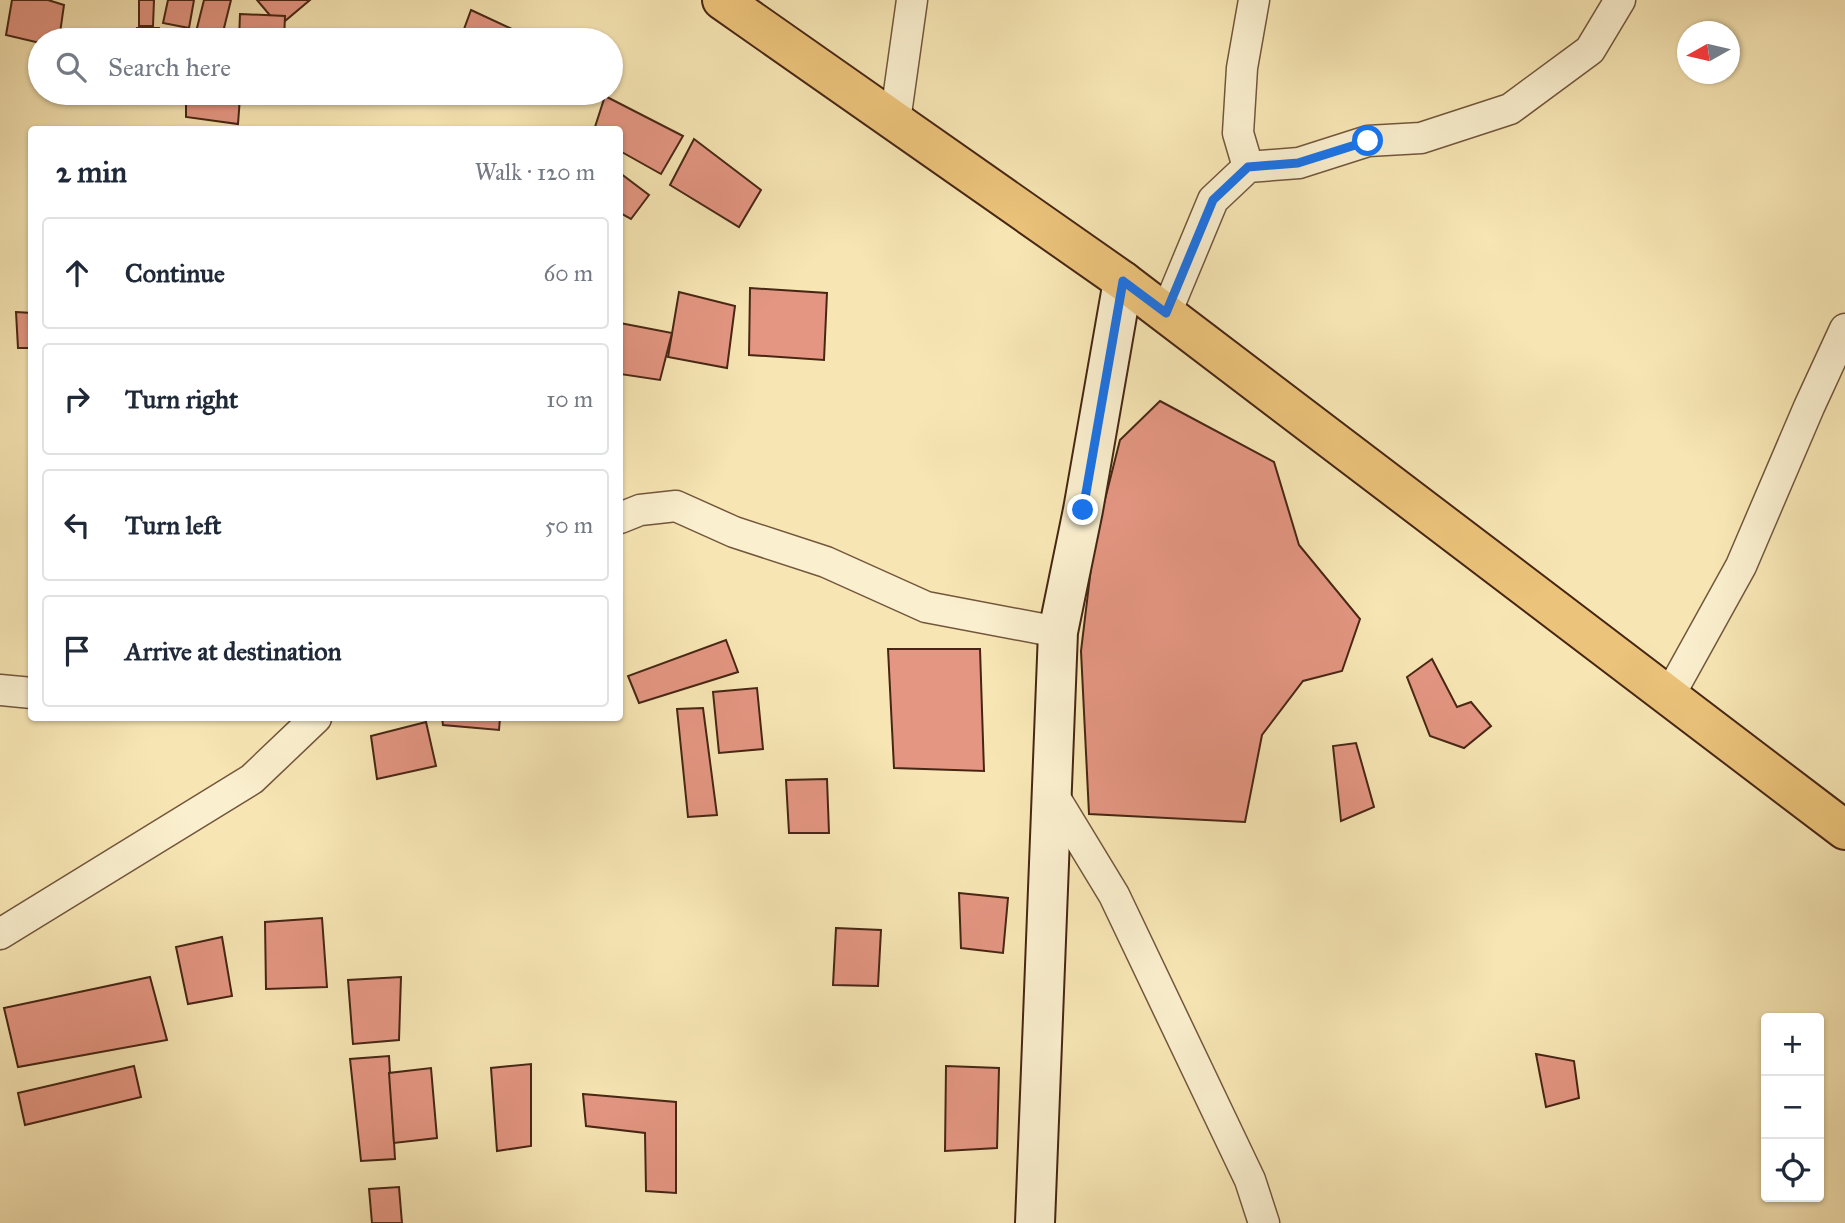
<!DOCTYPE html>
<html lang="en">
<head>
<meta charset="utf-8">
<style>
	body { margin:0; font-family:"IM FELL Great Primer",serif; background:#f2f2f3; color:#1f2937 }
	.controls { position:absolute; right:21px; bottom:21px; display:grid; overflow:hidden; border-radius:7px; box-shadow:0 2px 5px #0004 }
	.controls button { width:63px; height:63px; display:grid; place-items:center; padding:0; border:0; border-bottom:2px solid #e0e1e3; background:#fff; color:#1f2937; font:35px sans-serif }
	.compass { position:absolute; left:1677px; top:21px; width:63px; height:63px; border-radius:50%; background:#fff; box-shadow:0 2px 5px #0004; rotate:262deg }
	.stop { position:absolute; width:21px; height:21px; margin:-16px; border:5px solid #1a73e8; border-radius:50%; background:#fff }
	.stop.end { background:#1a73e8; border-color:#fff; box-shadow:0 2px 7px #0008 }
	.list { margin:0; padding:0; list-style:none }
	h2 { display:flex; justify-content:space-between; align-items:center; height:91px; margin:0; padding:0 28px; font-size:30px }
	h2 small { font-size:23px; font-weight:400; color:#747a83 }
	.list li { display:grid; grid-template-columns:46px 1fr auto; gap:21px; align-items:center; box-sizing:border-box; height:112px; margin:0 14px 14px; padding:0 14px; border:2px solid #e0e1e3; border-radius:7px }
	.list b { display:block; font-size:26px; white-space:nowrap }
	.list em { font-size:23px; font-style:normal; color:#747a83 }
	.icon { flex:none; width:38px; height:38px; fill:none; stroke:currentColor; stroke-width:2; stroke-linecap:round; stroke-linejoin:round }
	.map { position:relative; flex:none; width:1845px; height:1223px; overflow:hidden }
	.search { position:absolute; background:#fff; box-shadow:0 2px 5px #0004; left:28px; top:28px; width:595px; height:77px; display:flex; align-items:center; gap:18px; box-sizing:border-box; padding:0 24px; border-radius:38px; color:#747a83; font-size:26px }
	.panel { position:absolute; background:#fff; box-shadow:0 2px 5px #0004; left:28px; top:126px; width:595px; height:595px; border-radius:7px }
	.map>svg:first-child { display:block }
</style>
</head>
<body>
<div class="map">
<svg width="1845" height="1223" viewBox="0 0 1845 1223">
	<rect width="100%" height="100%" fill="#f7e6b4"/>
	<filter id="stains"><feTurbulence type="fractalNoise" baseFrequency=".00286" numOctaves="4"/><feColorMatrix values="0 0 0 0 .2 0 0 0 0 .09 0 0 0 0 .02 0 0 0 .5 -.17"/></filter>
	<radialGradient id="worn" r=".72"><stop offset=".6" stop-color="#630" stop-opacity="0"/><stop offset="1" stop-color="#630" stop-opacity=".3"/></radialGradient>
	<!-- building -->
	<g fill="#e49682" stroke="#472614" stroke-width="2">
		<polygon points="12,0 48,0 64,5 59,40 40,40 40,43 6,35"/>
		<polygon points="139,0 154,0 153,26 139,26"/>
		<polygon points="168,0 194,0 189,28 163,23"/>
		<polygon points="204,0 231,0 221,40 195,36"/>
		<polygon points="257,0 310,0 279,26"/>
		<polygon points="471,10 512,29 508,40 460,40"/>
		<polygon points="240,14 285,16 284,40 239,40"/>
		<polygon points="137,28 159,28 159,40 136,40"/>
		<polygon points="186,93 216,93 240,97 238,124 186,117"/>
		<polygon points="605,96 683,136 661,174 620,151 620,130 594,130"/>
		<polygon points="694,139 761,190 739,227 670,185"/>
		<polygon points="620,173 649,195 631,219 620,213"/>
		<polygon points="750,288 827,293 824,360 749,355"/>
		<polygon points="679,292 735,306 727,368 668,357"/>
		<polygon points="16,312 32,313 32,348 18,348"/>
		<polygon points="620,323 672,333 660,380 620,374"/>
		<polygon points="1160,401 1274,462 1299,545 1360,619 1342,671 1303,681 1262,735 1245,822 1089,814 1081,651 1094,543 1120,440"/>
		<polygon points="726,640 738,672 639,703 628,676"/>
		<polygon points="888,649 980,649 984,771 894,768"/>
		<polygon points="1432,659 1457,707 1471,702 1491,726 1464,748 1430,736 1407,677"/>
		<polygon points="757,688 763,749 719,753 713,692"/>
		<polygon points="703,708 717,815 688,817 677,709"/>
		<polygon points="442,718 500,718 499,730 443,725"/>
		<polygon points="426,722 436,766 377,779 371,736"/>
		<polygon points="1356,743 1374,807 1341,821 1333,746"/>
		<polygon points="827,779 829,833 789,833 786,780"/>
		<polygon points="959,893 1008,898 1003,953 961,948"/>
		<polygon points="322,918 327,987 266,989 265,922"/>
		<polygon points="836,928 881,930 878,986 833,985"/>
		<polygon points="222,937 232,996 188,1004 176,947"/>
		<polygon points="150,977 167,1040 18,1067 4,1008"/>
		<polygon points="401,977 399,1040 353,1044 348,980"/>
		<polygon points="1536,1054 1574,1061 1579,1098 1546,1107"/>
		<polygon points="389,1056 395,1159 361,1161 350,1059"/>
		<polygon points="531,1064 531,1146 497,1151 491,1068"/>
		<polygon points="134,1066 141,1097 25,1125 18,1093"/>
		<polygon points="946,1066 999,1068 997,1148 945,1151"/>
		<polygon points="431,1068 437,1138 394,1143 389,1073"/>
		<polygon points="583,1094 676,1102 676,1193 646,1191 645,1133 586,1126"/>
		<polygon points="399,1187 402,1223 372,1223 369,1189"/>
	</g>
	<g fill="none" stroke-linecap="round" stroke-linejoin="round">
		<!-- street casing -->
		<g stroke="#73563c" stroke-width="33">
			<g id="street">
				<polyline points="895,121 912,0"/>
				<polyline points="1248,167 1238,133 1242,68 1254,0"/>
				<polyline points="1166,313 1213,200 1248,167 1299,163 1368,141 1421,138 1510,109 1590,50 1620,0"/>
				<polyline points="620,518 640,510 676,506 734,532 826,562 926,607 1058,632"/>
				<polyline points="0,690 32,693"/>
				<polyline points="1669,696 1741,566 1809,407 1845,329"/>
				<polyline points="1052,793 1114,895 1250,1180 1264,1223"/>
				<polyline points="0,934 252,779 316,718"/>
			</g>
		</g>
		<!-- secondary casing -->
		<g stroke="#472614" stroke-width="42">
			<polyline id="secondary" points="1035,1223 1058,632 1083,510 1123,281"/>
		</g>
		<!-- primary casing -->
		<g stroke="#472614" stroke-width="42">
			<polyline id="primary" points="722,0 1123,281 1845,830"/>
		</g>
		<!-- street -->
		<use href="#street" stroke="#faefce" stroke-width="30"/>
		<!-- secondary -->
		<use href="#secondary" stroke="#faefce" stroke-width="38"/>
		<!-- primary -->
		<use href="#primary" stroke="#ecc37a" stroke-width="38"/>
	</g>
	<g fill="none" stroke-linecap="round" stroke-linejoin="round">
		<!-- route -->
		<polyline stroke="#1a73e8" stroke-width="9" points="1083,510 1123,281 1166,313 1213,200 1248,167 1298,163 1368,141"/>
	</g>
	<rect width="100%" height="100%" filter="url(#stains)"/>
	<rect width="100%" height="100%" fill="url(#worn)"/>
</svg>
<div class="controls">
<button>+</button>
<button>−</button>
<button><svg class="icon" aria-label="locate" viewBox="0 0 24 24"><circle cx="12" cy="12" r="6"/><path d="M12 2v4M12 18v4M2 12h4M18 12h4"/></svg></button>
</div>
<svg class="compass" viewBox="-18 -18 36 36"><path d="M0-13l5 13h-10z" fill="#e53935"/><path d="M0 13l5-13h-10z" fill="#747a83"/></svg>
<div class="stop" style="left:1368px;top:141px"></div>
<div class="stop end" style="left:1083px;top:510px"></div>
<div class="search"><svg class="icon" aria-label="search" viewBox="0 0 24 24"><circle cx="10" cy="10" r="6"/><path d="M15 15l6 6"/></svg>Search here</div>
<section class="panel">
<h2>2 min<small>Walk · 120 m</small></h2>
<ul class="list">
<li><svg class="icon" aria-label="ahead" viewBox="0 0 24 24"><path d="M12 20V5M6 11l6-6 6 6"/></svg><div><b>Continue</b></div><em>60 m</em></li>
<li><svg class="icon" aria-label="right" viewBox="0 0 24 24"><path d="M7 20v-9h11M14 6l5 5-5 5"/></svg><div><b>Turn right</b></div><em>10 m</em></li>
<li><svg class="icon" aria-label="left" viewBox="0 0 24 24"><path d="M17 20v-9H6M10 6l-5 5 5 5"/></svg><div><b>Turn left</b></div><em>50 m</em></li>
<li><svg class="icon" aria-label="arrive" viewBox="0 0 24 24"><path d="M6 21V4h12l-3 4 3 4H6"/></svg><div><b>Arrive at destination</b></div></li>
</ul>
</section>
</div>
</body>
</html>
